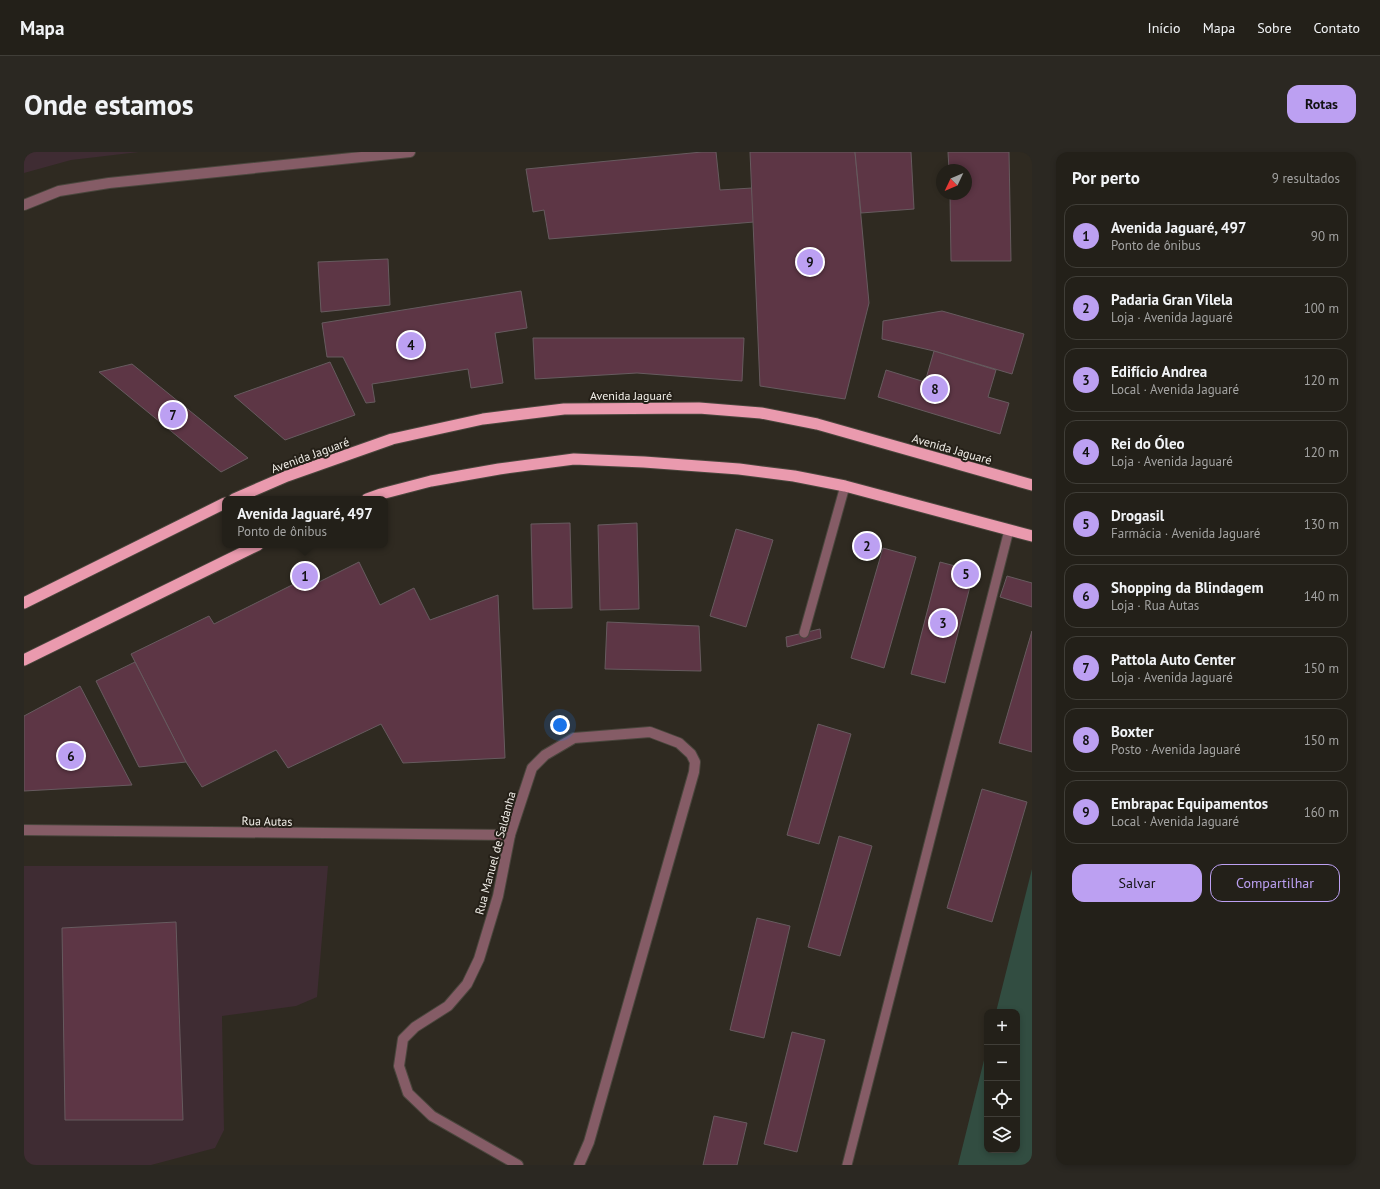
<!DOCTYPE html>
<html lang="pt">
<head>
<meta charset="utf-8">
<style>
	body { margin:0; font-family:"PT Sans",sans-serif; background:#2b2822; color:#f1f3f6 }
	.controls { position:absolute; right:12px; bottom:12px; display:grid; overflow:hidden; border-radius:8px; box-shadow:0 2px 6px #0003 }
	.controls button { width:36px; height:36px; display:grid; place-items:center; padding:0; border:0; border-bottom:1px solid #403e38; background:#232019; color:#f1f3f6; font:20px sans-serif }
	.compass { position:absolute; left:912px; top:12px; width:36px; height:36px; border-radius:50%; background:#232019; box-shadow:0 2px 6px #0003; rotate:226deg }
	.you { position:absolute; left:536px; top:573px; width:14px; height:14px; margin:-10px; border:3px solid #fff; border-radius:50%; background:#1a73e8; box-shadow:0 0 0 6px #1a73e833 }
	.badge { display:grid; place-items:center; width:26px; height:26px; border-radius:50%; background:#bca0f2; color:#111; font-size:13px; font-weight:700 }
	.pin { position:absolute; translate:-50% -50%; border:2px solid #fff; box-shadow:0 1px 4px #0006 }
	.popup { position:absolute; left:198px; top:344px; width:166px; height:52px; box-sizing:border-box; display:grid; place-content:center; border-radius:8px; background:#232019; filter:drop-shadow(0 1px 3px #0005); font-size:13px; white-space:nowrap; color:#a3a3a2 }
	.popup b { font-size:15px; color:#f1f3f6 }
	.popup::after { content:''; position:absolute; left:50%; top:100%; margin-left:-8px; border:8px solid transparent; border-top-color:#232019 }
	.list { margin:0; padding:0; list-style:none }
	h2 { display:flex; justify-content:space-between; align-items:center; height:52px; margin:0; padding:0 16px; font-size:17px }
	h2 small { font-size:13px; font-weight:400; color:#a3a3a2 }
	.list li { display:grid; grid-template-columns:26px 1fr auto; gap:12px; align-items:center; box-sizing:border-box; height:64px; margin:0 8px 8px; padding:0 8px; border:1px solid #403e38; border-radius:12px }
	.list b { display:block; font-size:15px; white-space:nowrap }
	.list p { margin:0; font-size:13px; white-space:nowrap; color:#a3a3a2 }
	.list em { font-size:13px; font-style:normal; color:#a3a3a2 }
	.actions { display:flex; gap:8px; padding:12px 16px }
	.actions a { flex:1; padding:9px 0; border:1px solid #bca0f2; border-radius:12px; text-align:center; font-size:14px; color:#bca0f2 }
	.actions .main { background:#bca0f2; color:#111 }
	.icon { flex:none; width:22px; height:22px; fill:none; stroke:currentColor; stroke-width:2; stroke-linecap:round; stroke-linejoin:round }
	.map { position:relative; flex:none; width:1008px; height:1013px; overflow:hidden; border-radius:12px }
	header { display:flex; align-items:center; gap:24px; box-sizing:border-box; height:56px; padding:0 20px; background:#232019; border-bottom:1px solid #403e38 }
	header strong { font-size:19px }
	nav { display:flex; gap:22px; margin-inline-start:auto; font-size:14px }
	.intro { display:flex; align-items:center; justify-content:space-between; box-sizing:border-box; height:96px; padding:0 24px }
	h1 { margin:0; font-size:28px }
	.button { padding:10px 18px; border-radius:12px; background:#bca0f2; color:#111; font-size:14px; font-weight:700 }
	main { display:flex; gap:24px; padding:0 24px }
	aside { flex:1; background:#232019; border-radius:12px; box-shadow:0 2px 6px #0003 }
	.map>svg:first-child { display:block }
</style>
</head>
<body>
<header>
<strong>Mapa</strong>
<nav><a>Início</a><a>Mapa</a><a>Sobre</a><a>Contato</a></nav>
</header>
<div class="intro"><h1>Onde estamos</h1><a class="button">Rotas</a></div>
<main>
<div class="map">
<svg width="1008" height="1013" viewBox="0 0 1008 1013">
	<rect width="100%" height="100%" fill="#2f2a21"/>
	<!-- industrial -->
	<g fill="#3f2c33">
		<polygon points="0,0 115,0 47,8 0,21"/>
		<polygon points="0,714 304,714 293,845 272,854 198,864 200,978 191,996 127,1013 0,1013"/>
	</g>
	<!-- green -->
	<polygon fill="#324d41" points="1008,717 1008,1013 934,1013 963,896 963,998 993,998 993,860 972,860"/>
	<!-- building -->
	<g fill="#5d3645" stroke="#675b5f">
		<polygon points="678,0 692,0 696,38 728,36 730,70 525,87 520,58 509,60 502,17"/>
		<polygon points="726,0 831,0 845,151 821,247 736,234"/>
		<polygon points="831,0 887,0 890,57 837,61"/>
		<polygon points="924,0 985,0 987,109 927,109 926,42 942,42 942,18 925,18"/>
		<polygon points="364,107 366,153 297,160 294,110"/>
		<polygon points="497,139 503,176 471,181 479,231 447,236 444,217 348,232 351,250 342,251 319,205 303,205 298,171"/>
		<polygon points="918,159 1000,182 988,222 910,199 858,187 859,169"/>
		<polygon points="509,186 720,186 718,229 613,221 511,227"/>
		<polygon points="910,199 972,218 964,245 985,251 976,282 854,245 862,218 901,230"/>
		<polygon points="306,210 331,263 261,288 210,244"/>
		<polygon points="108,212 224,306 197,320 75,220"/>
		<polygon points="546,371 548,456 509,457 507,372"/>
		<polygon points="613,371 615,457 576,458 574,373"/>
		<polygon points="712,377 749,388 722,475 686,464"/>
		<polygon points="859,396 892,405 860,516 827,506"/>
		<polygon points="335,410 356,453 390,436 406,468 474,443 481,606 379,611 357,572 264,616 252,598 178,635 162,610 107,502 185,464 190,472 282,426 287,434"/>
		<polygon points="916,410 950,419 921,531 887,522"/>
		<polygon points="983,424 1008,431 1008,455 976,445"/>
		<polygon points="583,470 675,474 677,519 581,517"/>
		<polygon points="796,477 797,486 763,495 762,485"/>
		<polygon points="1008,479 1008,600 975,591"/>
		<polygon points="111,510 162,610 115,615 72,529"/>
		<polygon points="56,534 108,633 0,639 0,564"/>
		<polygon points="794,572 827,582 795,692 763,683"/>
		<polygon points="958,637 1003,650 968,770 923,756"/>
		<polygon points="815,684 848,694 816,804 784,795"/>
		<polygon points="733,766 766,774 740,886 706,878"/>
		<polygon points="152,770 159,968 41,968 38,776"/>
		<polygon points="768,880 801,888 773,1000 740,992"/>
		<polygon points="690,964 723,971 713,1013 679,1013"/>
	</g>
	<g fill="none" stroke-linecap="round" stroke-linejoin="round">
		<!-- service casing -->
		<g stroke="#4a463d" stroke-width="11">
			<g id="service">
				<polyline points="780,481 821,334"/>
				<polyline points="823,1013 985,378"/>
			</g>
		</g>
		<!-- minor casing -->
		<g stroke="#4a463d" stroke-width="12">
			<g id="minor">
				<polyline points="0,53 35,39 85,31 386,0"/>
				<polyline points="0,678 486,683"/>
				<polyline points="494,1013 408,964 384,941 375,914 379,887 391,875 424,854 443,832 455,807 474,744 486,683 508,616 521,603 550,586 626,580 655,591 667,602 671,610 670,620 565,990 555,1013"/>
			</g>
		</g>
		<!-- trunk casing -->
		<g stroke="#4a463d" stroke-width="13">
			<g id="trunk">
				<polyline points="210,347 263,324 368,287 459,267 540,257 675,256 737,261 793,272 1008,333"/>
				<polyline points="343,347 357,342 407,329 475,317 550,307 620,310 715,317 770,324 821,334 1008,384"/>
				<polyline points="0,451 201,351"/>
				<polyline points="0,508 234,393"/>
			</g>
		</g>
		<!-- service -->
		<use href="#service" stroke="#855c66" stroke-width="9"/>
		<!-- minor -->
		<use href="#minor" stroke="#855c66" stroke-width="10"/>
		<!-- trunk -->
		<use href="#trunk" stroke="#ea9aae" stroke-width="11"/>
	</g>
	<g text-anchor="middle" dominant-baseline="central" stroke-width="4" stroke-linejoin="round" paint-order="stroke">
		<!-- street labels -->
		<g font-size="12" fill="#f3f0ea" stroke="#252018">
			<text x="607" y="243">Avenida Jaguaré</text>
			<text transform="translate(928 297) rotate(16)">Avenida Jaguaré</text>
			<text transform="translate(286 303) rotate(-20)">Avenida Jaguaré</text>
			<text transform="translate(243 669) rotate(1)">Rua Autas</text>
			<text transform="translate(471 701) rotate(-75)">Rua Manuel de Saldanha</text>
		</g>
	</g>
</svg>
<div class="controls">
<button>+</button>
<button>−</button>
<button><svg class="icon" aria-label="locate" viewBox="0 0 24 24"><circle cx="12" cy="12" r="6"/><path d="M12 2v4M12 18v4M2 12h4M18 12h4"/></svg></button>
<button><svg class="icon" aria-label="layers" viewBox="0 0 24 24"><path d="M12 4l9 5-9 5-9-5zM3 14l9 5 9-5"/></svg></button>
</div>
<svg class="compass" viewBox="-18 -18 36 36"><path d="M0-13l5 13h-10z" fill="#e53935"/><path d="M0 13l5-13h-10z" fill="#a3a3a2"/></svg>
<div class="you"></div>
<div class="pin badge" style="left:281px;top:424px">1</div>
<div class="popup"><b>Avenida Jaguaré, 497</b>Ponto de ônibus</div>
<div class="pin badge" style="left:843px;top:394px">2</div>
<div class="pin badge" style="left:919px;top:471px">3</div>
<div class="pin badge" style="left:387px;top:193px">4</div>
<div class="pin badge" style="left:942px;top:422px">5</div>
<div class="pin badge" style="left:47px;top:604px">6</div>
<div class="pin badge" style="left:149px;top:263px">7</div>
<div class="pin badge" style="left:911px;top:237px">8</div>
<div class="pin badge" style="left:786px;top:110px">9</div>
</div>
<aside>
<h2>Por perto<small>9 resultados</small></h2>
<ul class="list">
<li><span class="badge">1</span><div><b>Avenida Jaguaré, 497</b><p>Ponto de ônibus</p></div><em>90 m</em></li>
<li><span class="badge">2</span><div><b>Padaria Gran Vilela</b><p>Loja · Avenida Jaguaré</p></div><em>100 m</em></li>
<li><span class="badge">3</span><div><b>Edifício Andrea</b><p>Local · Avenida Jaguaré</p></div><em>120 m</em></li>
<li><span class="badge">4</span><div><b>Rei do Óleo</b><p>Loja · Avenida Jaguaré</p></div><em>120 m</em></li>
<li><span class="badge">5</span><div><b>Drogasil</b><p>Farmácia · Avenida Jaguaré</p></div><em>130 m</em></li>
<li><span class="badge">6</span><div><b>Shopping da Blindagem</b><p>Loja · Rua Autas</p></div><em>140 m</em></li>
<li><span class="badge">7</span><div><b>Pattola Auto Center</b><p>Loja · Avenida Jaguaré</p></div><em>150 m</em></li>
<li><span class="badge">8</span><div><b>Boxter</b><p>Posto · Avenida Jaguaré</p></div><em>150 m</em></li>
<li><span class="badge">9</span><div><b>Embrapac Equipamentos</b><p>Local · Avenida Jaguaré</p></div><em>160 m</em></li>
</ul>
<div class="actions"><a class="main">Salvar</a><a>Compartilhar</a></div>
</aside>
</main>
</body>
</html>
